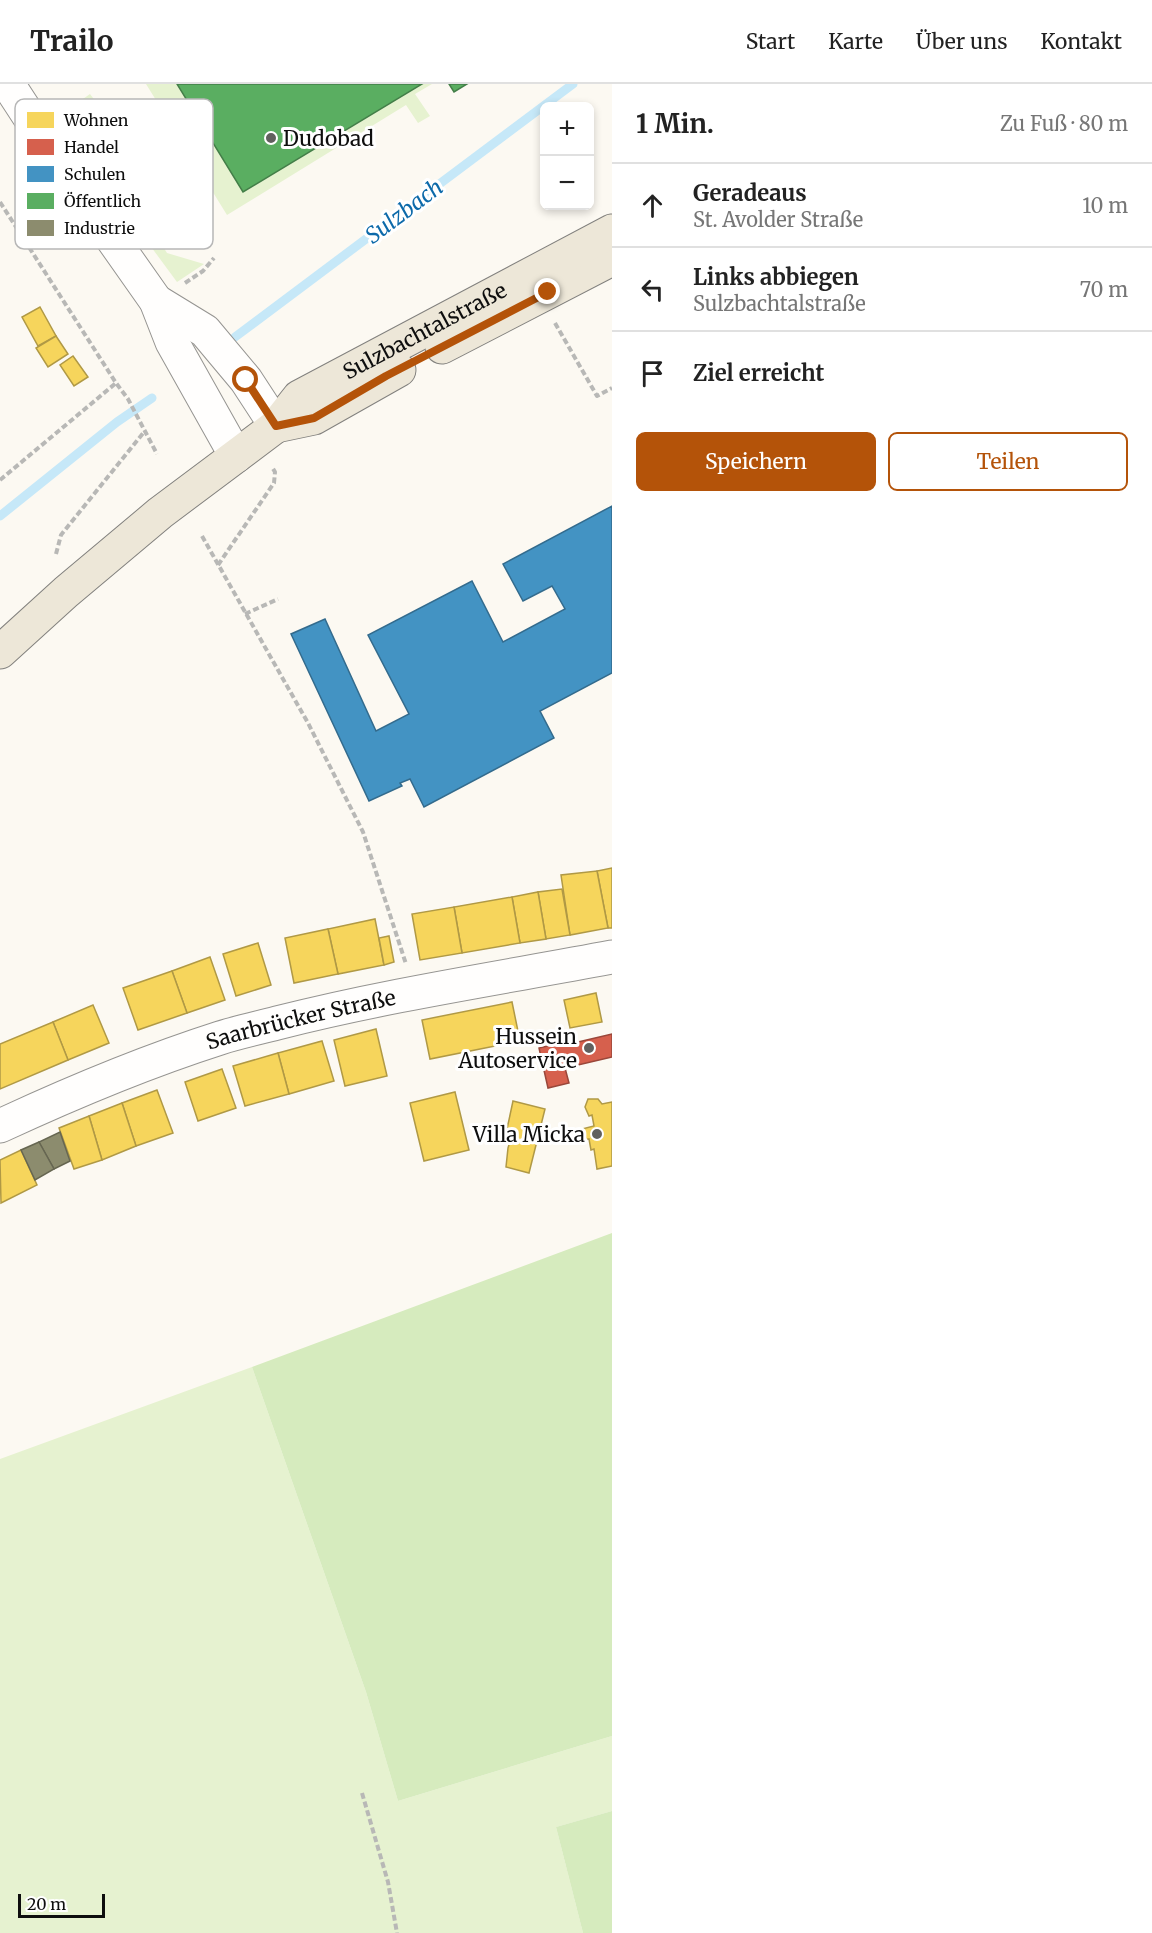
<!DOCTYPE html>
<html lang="de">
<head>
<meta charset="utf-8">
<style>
	body { margin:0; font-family:Merriweather,serif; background:#f2f2f2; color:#222 }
	.controls { position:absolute; right:18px; top:18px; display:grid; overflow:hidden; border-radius:9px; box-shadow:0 3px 9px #0003 }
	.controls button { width:54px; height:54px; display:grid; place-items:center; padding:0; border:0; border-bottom:2px solid #e0e0e0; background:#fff; color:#222; font:30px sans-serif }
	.scale { position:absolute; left:18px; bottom:15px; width:87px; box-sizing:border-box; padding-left:6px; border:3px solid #0e0e0e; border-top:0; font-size:16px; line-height:21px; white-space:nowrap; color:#0e0e0e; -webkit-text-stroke:4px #fff; paint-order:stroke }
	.stop { position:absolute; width:18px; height:18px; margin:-14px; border:4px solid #b45309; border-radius:50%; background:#fff }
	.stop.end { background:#b45309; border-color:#fff; box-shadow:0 2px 6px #0008 }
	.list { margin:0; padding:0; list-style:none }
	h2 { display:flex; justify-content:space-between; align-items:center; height:78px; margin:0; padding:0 24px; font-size:26px }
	h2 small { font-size:20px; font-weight:400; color:#767676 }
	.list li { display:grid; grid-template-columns:39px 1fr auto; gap:18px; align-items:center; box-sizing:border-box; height:84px; padding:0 24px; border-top:2px solid #e0e0e0 }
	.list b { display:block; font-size:22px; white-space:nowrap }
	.list p { margin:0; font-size:20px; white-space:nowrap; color:#767676 }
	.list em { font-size:20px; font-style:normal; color:#767676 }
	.actions { display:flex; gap:12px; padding:18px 24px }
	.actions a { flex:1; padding:14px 0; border:2px solid #b45309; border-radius:9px; text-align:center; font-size:21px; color:#b45309 }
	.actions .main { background:#b45309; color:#fff }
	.icon { flex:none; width:33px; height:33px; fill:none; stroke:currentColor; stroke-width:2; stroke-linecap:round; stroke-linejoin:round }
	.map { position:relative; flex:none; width:612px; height:1849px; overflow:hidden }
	header { display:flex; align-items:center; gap:36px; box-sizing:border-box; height:84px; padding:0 30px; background:#fff; border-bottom:2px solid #e0e0e0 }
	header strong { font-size:28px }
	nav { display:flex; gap:33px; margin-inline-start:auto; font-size:21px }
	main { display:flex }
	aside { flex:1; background:#fff }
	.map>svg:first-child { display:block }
</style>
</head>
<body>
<header>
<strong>Trailo</strong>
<nav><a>Start</a><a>Karte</a><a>Über uns</a><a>Kontakt</a></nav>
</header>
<main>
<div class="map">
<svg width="612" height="1849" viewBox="0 0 612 1849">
	<rect width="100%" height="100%" fill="#fcf9f2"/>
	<!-- green -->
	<g fill="#e6f2d0">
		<polygon points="146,0 177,0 243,108 422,0 432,0 415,10 430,32 418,39 406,21 227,131"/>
		<path d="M90,10L99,22L82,33L167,169L204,180L177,198L65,46C61,25 75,21 90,10Z"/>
		<polygon points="252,1283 366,1608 398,1717 612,1652 612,1727 556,1743 583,1849 0,1849 0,1375"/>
	</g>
	<!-- forest -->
	<g fill="#d6ebbe">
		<polygon points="612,1149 612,1652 398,1717 366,1608 252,1283"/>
		<polygon points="612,1727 612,1849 583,1849 556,1743"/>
	</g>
	<!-- homes -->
	<g fill="#f6d55c" stroke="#b09945" stroke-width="1.5">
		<polygon points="40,223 56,252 38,262 22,233"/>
		<polygon points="56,252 68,270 48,283 36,264"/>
		<polygon points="73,272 88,293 74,302 60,281"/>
		<polygon points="612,784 612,844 608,844 597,787"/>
		<polygon points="597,787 608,844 570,851 561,791"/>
		<polygon points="562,805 570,851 546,855 538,808"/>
		<polygon points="538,808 546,855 520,859 512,813"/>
		<polygon points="512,813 520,859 462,869 454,823"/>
		<polygon points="454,823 462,869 420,876 412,830"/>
		<polygon points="375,835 384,881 338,890 328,845"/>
		<polygon points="328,845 338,890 294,899 285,854"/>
		<polygon points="389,852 394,878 384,881 379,854"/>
		<polygon points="258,859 271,901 236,912 223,870"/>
		<polygon points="210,873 225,916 187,929 172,887"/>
		<polygon points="172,887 187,929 138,946 123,904"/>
		<polygon points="596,909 602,938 570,944 564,916"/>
		<polygon points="512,918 520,957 430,975 422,936"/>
		<polygon points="93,921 109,959 68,976 53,938"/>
		<polygon points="53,938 68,976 0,1005 0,960"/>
		<polygon points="376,945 387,992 345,1002 334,956"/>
		<polygon points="322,957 334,997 289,1010 278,969"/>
		<polygon points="278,969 289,1010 245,1022 233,982"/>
		<polygon points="222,985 236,1024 198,1037 185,998"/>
		<polygon points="157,1006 173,1049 136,1062 122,1019"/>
		<polygon points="455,1008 469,1066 424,1077 410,1019"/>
		<polygon points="588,1015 598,1015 602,1020 612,1018 612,1082 597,1085 594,1065 591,1066 589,1055 584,1056 582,1045 594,1042 592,1031 589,1032 585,1023"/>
		<polygon points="513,1017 545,1025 529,1089 506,1083 508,1064 512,1051 507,1045"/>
		<polygon points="122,1019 136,1062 102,1076 89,1032"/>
		<polygon points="89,1032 102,1076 74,1085 59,1044"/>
		<polygon points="21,1066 37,1101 1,1119 0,1076"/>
	</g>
	<!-- shops -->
	<polygon fill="#d6604d" stroke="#9a473a" stroke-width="1.5" points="612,950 612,973 565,984 569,999 548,1004 539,964 560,959 561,962"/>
	<!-- schools -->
	<polygon fill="#4393c3" stroke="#336b8d" stroke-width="1.5" points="612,422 612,589 540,627 554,654 424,723 410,695 400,699 402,702 369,717 291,550 325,535 376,647 409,630 368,551 472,497 503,558 565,525 552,502 523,517 503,480"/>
	<!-- public -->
	<g fill="#5aae61" stroke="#437e48" stroke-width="1.5">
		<polygon points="177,0 422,0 243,108"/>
		<polygon points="449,0 467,0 454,8"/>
	</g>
	<!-- industry -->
	<g fill="#8c8c6e" stroke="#666651" stroke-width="1.5">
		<polygon points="60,1048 70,1077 54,1085 39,1058"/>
		<polygon points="39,1058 54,1085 35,1096 21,1066"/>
	</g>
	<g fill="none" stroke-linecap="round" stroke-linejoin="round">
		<!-- stream -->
		<g stroke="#c6e8f8" stroke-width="9">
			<polyline points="235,253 573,0"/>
			<polyline points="0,432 117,338 152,314"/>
		</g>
		<!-- minor casing -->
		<g stroke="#959491" stroke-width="35">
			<g id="minor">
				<polyline points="8,0 66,89 156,217 172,258 236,372"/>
				<polyline points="156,217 205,247 246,296 276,342"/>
				<path id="s1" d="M0,1042C71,1009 145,978 220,954C239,948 258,944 277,939C387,911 500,894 612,873"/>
			</g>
		</g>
		<!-- major casing -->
		<g stroke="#82817e" stroke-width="35">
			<g id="major">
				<polyline points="442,263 612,175"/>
				<polyline points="276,342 314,334 399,286"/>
				<path id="s2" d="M0,568L66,508L160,429L276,342L299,313L612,147"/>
			</g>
		</g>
		<!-- path -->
		<g stroke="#b8b8b6" stroke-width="4" stroke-dasharray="6 3" stroke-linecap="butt">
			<polyline points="0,118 116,299 128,315 157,370"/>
			<polyline points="185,199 203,187 214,174"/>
			<polyline points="555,239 597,312 612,304"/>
			<polyline points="0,396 116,299"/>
			<polyline points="202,452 308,639 363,748 406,880"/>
			<polyline points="56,470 61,451 144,348"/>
			<polyline points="218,481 274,399 275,388 272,383"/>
			<polyline points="245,530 278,515"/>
			<polyline points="362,1709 388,1798 397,1849"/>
		</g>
		<!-- minor -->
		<use href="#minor" stroke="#fffefd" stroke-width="33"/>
		<!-- major -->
		<use href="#major" stroke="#ede7d8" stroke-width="33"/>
	</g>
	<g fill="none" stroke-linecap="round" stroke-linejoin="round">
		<!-- route -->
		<polyline stroke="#b45309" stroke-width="8" points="246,296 276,342 314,334 386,292 548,208"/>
	</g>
	<!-- markers -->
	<g fill="#61605e" stroke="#fff" stroke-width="2">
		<circle cx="271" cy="54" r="6"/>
		<circle cx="589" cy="964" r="6"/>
		<circle cx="597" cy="1050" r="6"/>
	</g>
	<g text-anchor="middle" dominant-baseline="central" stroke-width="6" stroke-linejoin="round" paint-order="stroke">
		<!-- poi labels -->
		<g font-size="21" fill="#0e0e0e" stroke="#fff" text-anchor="end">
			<text x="283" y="54" text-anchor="start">Dudobad</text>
			<text x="577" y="952">Hussein<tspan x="577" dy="24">Autoservice</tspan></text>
			<text x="585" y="1050">Villa Micka</text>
		</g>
		<!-- street labels -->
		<g font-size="21" fill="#0e0e0e" stroke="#fff">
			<text stroke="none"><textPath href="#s2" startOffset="536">Sulzbachtalstraße</textPath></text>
			<text stroke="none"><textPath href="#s1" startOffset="320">Saarbrücker Straße</textPath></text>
		</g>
		<!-- water labels -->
		<g font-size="22" font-style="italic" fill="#0d6aaa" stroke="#fff">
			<text transform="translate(404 127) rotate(-37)">Sulzbach</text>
		</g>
	</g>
	<!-- legend -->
	<rect x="15" y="15" width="198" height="150" rx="9" fill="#fff" stroke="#b7b7b7" stroke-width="1.5"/>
	<rect x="27" y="28" width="27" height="16" fill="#f6d55c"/>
	<rect x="27" y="55" width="27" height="16" fill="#d6604d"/>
	<rect x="27" y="82" width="27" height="16" fill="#4393c3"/>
	<rect x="27" y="109" width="27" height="16" fill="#5aae61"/>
	<rect x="27" y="136" width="27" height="16" fill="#8c8c6e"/>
	<g font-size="16" fill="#0e0e0e">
		<text x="64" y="42">Wohnen</text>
		<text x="64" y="69">Handel</text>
		<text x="64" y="96">Schulen</text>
		<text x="64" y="123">Öffentlich</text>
		<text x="64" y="150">Industrie</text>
	</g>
</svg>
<div class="controls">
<button>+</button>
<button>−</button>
</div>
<div class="scale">20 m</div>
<div class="stop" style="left:246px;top:296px"></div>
<div class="stop end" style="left:548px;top:208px"></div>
</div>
<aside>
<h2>1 Min.<small>Zu Fuß · 80 m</small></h2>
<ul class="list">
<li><svg class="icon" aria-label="ahead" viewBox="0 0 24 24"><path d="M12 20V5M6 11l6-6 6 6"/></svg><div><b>Geradeaus</b><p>St. Avolder Straße</p></div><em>10 m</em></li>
<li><svg class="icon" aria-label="left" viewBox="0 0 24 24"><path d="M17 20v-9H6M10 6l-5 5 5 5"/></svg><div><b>Links abbiegen</b><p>Sulzbachtalstraße</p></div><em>70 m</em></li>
<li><svg class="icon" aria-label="arrive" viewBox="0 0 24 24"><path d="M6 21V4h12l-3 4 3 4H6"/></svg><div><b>Ziel erreicht</b></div></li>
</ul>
<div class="actions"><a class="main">Speichern</a><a>Teilen</a></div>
</aside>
</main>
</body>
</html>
